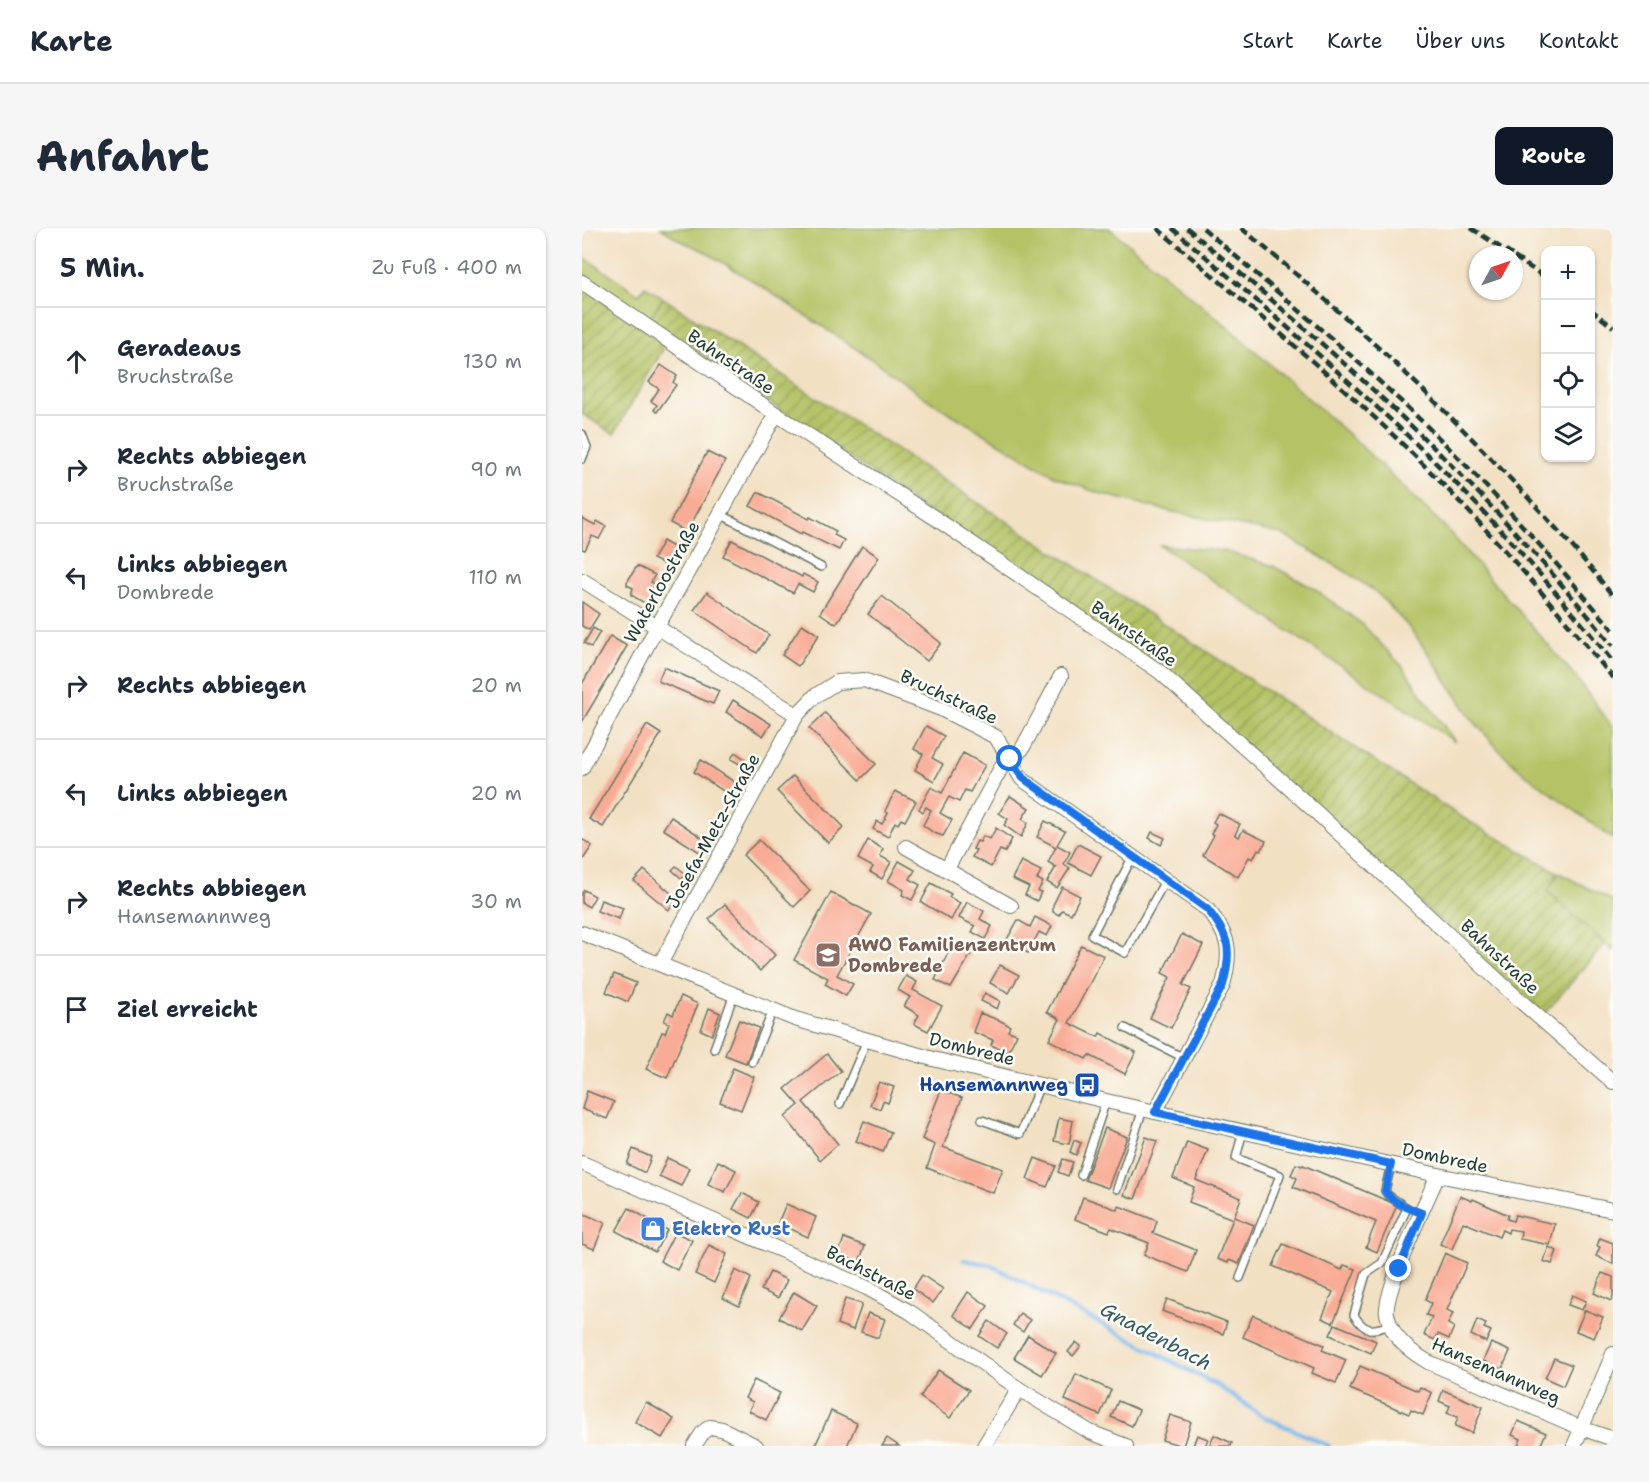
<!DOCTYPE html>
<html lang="de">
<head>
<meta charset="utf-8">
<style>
	body { margin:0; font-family:"Shantell Sans",sans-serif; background:#f6f6f7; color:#1f2937 }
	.controls { position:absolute; right:18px; top:18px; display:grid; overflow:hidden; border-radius:12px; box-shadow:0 2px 4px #0004 }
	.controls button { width:54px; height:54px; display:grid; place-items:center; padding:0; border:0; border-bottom:2px solid #e0e1e3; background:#fff; color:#1f2937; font:30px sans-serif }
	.compass { position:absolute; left:887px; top:18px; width:54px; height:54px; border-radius:50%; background:#fff; box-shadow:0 2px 4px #0004; rotate:50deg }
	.stop { position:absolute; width:18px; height:18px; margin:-14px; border:4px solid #1a73e8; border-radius:50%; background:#fff }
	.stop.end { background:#1a73e8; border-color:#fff; box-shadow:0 2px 6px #0008 }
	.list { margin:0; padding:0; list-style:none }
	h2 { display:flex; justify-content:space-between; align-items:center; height:78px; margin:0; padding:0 24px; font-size:26px }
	h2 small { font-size:20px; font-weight:400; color:#747a83 }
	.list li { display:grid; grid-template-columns:39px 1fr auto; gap:18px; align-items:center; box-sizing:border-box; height:108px; padding:0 24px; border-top:2px solid #e0e1e3 }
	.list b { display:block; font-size:22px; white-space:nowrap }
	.list p { margin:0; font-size:20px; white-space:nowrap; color:#747a83 }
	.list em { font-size:20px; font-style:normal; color:#747a83 }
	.icon { flex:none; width:33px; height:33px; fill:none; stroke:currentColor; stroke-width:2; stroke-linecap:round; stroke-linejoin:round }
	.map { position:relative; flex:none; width:1031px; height:1218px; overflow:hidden; border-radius:12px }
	header { display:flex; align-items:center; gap:36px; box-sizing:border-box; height:84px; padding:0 30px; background:#fff; border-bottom:2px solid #e0e1e3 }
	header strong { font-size:28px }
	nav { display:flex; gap:33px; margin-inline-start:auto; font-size:21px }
	.intro { display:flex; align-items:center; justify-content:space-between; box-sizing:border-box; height:144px; padding:0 36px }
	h1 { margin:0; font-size:42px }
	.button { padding:15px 27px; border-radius:12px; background:#111827; color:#fff; font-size:21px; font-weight:700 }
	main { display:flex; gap:36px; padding:0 36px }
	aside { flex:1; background:#fff; border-radius:12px; box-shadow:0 2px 4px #0004 }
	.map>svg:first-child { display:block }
</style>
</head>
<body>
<header>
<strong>Karte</strong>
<nav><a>Start</a><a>Karte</a><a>Über uns</a><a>Kontakt</a></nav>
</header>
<div class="intro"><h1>Anfahrt</h1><a class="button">Route</a></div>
<main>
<aside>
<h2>5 Min.<small>Zu Fuß · 400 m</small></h2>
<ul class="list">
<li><svg class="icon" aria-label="ahead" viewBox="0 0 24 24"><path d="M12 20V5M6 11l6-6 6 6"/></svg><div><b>Geradeaus</b><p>Bruchstraße</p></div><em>130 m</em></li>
<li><svg class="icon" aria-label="right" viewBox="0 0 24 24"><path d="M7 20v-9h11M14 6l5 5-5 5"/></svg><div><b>Rechts abbiegen</b><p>Bruchstraße</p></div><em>90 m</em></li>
<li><svg class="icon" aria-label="left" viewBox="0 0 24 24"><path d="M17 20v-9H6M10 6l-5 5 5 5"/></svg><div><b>Links abbiegen</b><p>Dombrede</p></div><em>110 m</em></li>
<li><svg class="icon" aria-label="right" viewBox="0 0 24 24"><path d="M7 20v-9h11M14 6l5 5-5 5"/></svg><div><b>Rechts abbiegen</b></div><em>20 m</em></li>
<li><svg class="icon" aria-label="left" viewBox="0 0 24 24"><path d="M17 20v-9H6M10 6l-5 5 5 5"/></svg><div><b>Links abbiegen</b></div><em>20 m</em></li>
<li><svg class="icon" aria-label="right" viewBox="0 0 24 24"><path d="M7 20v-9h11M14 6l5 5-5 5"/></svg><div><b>Rechts abbiegen</b><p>Hansemannweg</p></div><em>30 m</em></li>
<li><svg class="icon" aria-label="arrive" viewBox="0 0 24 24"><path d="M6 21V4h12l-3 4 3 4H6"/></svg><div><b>Ziel erreicht</b></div></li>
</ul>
</aside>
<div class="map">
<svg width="1031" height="1218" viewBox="0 0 1031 1218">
	<defs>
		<pattern id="garden-furrows" width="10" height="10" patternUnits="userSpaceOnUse" patternTransform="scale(1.5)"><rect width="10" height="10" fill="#b5c366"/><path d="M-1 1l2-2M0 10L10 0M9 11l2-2" fill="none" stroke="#93a055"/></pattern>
	</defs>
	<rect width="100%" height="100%" fill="#fdfcf7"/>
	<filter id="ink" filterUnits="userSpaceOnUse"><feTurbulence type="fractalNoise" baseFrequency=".0167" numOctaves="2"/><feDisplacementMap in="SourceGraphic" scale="12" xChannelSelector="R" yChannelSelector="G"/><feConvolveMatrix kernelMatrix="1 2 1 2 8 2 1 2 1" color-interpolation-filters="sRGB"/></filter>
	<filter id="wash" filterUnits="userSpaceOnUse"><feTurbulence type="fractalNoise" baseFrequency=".008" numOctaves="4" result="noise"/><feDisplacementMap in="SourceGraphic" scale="24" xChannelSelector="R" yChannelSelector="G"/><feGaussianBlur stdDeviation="1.35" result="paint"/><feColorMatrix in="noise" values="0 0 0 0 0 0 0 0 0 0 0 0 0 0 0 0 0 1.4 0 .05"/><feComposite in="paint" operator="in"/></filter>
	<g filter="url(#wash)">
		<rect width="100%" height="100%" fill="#f2e0c3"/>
		<!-- grass -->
		<g fill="#b5c366" stroke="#6a804d" stroke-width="1.5">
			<polygon points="79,0 527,0 655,107 776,215 863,299 993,448 1031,500 1031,611 942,545 917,522 889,490 846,425 825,397 795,365 761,342 700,306 582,282 516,265 474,249 348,173 288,130 176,56 122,23 97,12"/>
			<polygon points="0,28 57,66 63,58 81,70 67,91 0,45"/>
			<polygon points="577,317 642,323 691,338 731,360 780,396 820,438 873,514"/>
			<polygon points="977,645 1031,673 1031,723 965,663"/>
		</g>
		<!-- garden -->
		<g fill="url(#garden-furrows)" stroke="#6a804d" stroke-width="1.5">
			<polygon points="0,60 84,116 32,206 0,186"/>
			<polygon points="81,70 876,587 977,645 965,663 1023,716 962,786 578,444 67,91"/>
		</g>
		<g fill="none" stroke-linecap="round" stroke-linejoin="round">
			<!-- stream -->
			<polyline stroke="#7bb8ee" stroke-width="4.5" points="382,1032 409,1037 638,1159 680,1188 747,1218"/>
		</g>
		<g id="blocks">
			<!-- building -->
			<g fill="#f9ac95">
				<polygon points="79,137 95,148 91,154 94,157 75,184 72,182 75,177 69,173 77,161 67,154"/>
				<polygon points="125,224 143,233 105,304 88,295"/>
				<polygon points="176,264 227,291 228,289 254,303 252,307 262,312 257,322 220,304 219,306 168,278"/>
				<polygon points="0,290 13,297 15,293 24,298 17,311 10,308 3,322 0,321"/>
				<polygon points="150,312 220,349 221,346 236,354 231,364 216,356 211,365 141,328"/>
				<polygon points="81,313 97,322 88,339 71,331"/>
				<polygon points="280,318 297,329 254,396 238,385"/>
				<polygon points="55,338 73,347 69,354 76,358 66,377 49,367 51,360 45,357 45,354"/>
				<polygon points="125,364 187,407 175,425 112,382"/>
				<polygon points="300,368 359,415 345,433 286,386"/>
				<polygon points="0,374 17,386 7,402 0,398"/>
				<polygon points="220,396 237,407 216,438 200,427"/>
				<polygon points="11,400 18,404 9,419 2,415"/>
				<polygon points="28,408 45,418 0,494 0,456"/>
				<polygon points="82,439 137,463 131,476 76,453"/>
				<polygon points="151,472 189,496 181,508 144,484"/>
				<polygon points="243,485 294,536 278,552 227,500"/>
				<polygon points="65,497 79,506 21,599 7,591"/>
				<polygon points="344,498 362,508 350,530 361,536 352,553 333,542 341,526 332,521"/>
				<polygon points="153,524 163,531 159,537 149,531"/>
				<polygon points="381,525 403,537 388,564 383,562 377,574 367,569 358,585 370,592 361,608 352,605 341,597 349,582 344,579 341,584 337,581 349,559 360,565"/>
				<polygon points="119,532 157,557 149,568 112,544"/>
				<polygon points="211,548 262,599 246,615 195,563"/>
				<polygon points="313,563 334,573 323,593 319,591 316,596 313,594 306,609 291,601 295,593 300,596 306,585 303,583"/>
				<polygon points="428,568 447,580 440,591 446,595 439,609 422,597 426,591 417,585"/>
				<polygon points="636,585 658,596 653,607 657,609 661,602 684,613 679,623 676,621 671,631 667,629 656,649 621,627 632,607 629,606 634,596 631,594"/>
				<polygon points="89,589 127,614 119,625 81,601"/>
				<polygon points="463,593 483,603 475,617 488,624 482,636 488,640 475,660 465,654 474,639 466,634 474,619 455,609"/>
				<polygon points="414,600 430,611 423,624 418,622 409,639 390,629 394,622 391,621 395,613 398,614 401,608 408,611"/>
				<polygon points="570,604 583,610 579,617 567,610"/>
				<polygon points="0,611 10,618 0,633"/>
				<polygon points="177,612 228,663 212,679 161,627"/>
				<polygon points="286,612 301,621 298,628 309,634 300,651 288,644 291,639 276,631"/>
				<polygon points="496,616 519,628 509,647 486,635"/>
				<polygon points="317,633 333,642 328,651 338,657 330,672 320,667 322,662 306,653"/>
				<polygon points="439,633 459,643 455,651 461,654 456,663 459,664 455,673 443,667 447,659 430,651"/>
				<polygon points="94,638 104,646 100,651 90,642"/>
				<polygon points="62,642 96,671 87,682 52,653"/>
				<polygon points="349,655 369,666 367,669 378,675 369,692 339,674"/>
				<polygon points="480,659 498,668 489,686 480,682 477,687 471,684 471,677"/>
				<polygon points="2,662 13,668 7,679 0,675 0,665"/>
				<polygon points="249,664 289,686 255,747 271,756 264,768 243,756 246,750 212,732"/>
				<polygon points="19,672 41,680 37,691 15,683"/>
				<polygon points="385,674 402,683 398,691 410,698 403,711 390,704 393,698 377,690"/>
				<polygon points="143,676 193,727 178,743 127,691"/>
				<polygon points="453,689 470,698 465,708 457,704 446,725 424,713 436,692 448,699"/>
				<polygon points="600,706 621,717 601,757 609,761 589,800 568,790 588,749 580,745"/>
				<polygon points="370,717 389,726 369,760 353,752"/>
				<polygon points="499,717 522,728 487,795 516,809 518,805 554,824 543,846 507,827 504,831 467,812 478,791 465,784"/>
				<polygon points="418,737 437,747 427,765 408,755"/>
				<polygon points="32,746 54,755 46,774 24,764"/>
				<polygon points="324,748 335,754 331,762 360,778 346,803 332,796 337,787 322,778 328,769 316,762"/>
				<polygon points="403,765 418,773 415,781 399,773"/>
				<polygon points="99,768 116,776 85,850 64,841 80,804 83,805 87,795 82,793 86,784 91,787"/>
				<polygon points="127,780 138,785 130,807 119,802"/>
				<polygon points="398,785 419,793 428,798 426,803 435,806 426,824 409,817 411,812 391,804"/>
				<polygon points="157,792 177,800 164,835 143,827"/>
				<polygon points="245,826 259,843 221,874 256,916 238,932 203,889 217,877 203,861"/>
				<polygon points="151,840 172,849 159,882 138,874"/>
				<polygon points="297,854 312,859 306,875 301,873 298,881 288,877"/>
				<polygon points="359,862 380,870 361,919 421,941 411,965 345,940 353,917 340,911"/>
				<polygon points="5,863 32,874 25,891 0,881"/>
				<polygon points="477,890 491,893 487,916 472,913"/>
				<polygon points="282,893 309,904 301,924 274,913"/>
				<polygon points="523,900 545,909 526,960 503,952"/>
				<polygon points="564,909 575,913 553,971 542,967"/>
				<polygon points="492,912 499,915 494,927 488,924"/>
				<polygon points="605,914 626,922 614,952 659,970 652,989 672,997 657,1036 647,1032 646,1035 635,1031 651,991 607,974 612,959 591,950"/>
				<polygon points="51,921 69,929 63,945 45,936"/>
				<polygon points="85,930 107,940 99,958 77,948"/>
				<polygon points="453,930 474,938 465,959 445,951"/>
				<polygon points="481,931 491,934 486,948 476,944"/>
				<polygon points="136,933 154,942 143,964 126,956"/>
				<polygon points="714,936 720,938 721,937 815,977 795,1024 784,1019 794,994 711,959 715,950 709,947"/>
				<polygon points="160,965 177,974 169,990 151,981"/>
				<polygon points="878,968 890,973 891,971 926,987 925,991 931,993 933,987 973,996 968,1017 938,1011 939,1003 927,1001 926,1005 920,1002 917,1009 881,994 870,1021 858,1016"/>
				<polygon points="501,969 536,982 537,978 575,993 571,1005 614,1022 606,1044 562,1027 567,1015 529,1000 527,1004 493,991"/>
				<polygon points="204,976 234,989 226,1009 196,995"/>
				<polygon points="47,980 85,1002 73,1024 34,1003"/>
				<polygon points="0,985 23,995 12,1021 0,1016"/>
				<polygon points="93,1004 110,1012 95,1042 78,1033"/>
				<polygon points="262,1010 283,1018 277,1034 256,1027"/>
				<polygon points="1018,1010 1031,1015 1031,1036 1014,1028 1018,1019 1015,1018"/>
				<polygon points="701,1016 760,1042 762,1037 774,1041 751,1095 740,1090 751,1064 691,1038"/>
				<polygon points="127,1017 145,1026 132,1055 113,1046"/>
				<polygon points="967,1019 975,1023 970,1036 961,1033"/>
				<polygon points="863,1025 885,1035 865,1082 871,1085 866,1096 872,1099 867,1111 856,1106 853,1112 842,1107 850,1089 844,1087 849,1075 843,1072"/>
				<polygon points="153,1042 169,1050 157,1078 141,1070"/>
				<polygon points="188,1044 205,1052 196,1070 179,1062"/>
				<polygon points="1020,1045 1031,1049 1031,1068 1029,1073 1012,1065"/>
				<polygon points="340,1047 361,1061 351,1075 331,1061"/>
				<polygon points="212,1064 235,1078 220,1103 197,1090"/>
				<polygon points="386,1064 406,1078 391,1101 371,1087"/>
				<polygon points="990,1067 1004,1073 1000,1082 986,1077"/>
				<polygon points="263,1071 280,1076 271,1102 255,1096"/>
				<polygon points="585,1071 645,1094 641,1106 580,1083"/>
				<polygon points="1003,1082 1021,1089 1012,1110 994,1103"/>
				<polygon points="286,1085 303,1091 296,1110 279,1104"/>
				<polygon points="438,1085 448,1092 441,1104 431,1097"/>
				<polygon points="671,1087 742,1117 740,1122 764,1132 754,1155 730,1145 732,1140 661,1109"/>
				<polygon points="895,1092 904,1096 902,1100 909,1103 904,1114 889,1107"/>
				<polygon points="407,1093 425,1106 415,1120 397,1108"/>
				<polygon points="753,1096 794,1113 789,1125 748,1107"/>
				<polygon points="446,1107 474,1125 460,1147 432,1130"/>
				<polygon points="494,1114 499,1118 491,1128 486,1124"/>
				<polygon points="909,1115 928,1123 920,1141 901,1133"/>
				<polygon points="972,1130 990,1137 981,1158 963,1150"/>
				<polygon points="778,1138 836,1163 838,1159 850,1165 841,1187 829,1182 827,1186 768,1161"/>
				<polygon points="356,1142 387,1162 368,1190 338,1169"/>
				<polygon points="494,1146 529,1162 518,1187 483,1172"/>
				<polygon points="172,1152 198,1165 184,1192 167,1183 171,1174 163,1170"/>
				<polygon points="861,1162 901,1179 890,1205 873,1198 876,1189 865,1185 868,1178 857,1173"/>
				<polygon points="536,1173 557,1182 550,1198 529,1189"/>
				<polygon points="64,1174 92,1191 80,1210 53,1194"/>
				<polygon points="249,1183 275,1195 265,1218 233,1218"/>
				<polygon points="588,1187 609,1194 601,1218 580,1212"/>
				<polygon points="936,1193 964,1205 958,1218 936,1218 939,1211 930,1207"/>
				<polygon points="615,1207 626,1211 623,1218 611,1218"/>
				<polygon points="632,1207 650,1215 649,1218 627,1218"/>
				<polygon points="305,1210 317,1218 300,1218"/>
			</g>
		</g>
	</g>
	<g filter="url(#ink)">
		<use href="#blocks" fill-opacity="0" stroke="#697666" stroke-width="1.5"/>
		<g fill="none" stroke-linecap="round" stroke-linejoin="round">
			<!-- lane casing -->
			<g stroke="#697666" stroke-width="10">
				<g id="lane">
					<polyline points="0,206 5,219 0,231"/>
					<polyline points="138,286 239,339"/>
					<polyline points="551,628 510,707 543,725 584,651"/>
					<polyline points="543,800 602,830"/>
					<polyline points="132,821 152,766"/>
					<polyline points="170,834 191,782"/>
					<polyline points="258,876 285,812"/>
					<polyline points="400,892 438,906 458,857"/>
					<polyline points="499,947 524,873"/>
					<polyline points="535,961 561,881"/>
					<polyline points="658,1050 698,947 654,930 661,903"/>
					<path d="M809,1097C790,1103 783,1105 772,1087L784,1046L800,1035L825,980L807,968L803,963L809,936"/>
				</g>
			</g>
			<!-- street casing -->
			<g stroke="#697666" stroke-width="16">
				<g id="street">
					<polyline points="0,54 194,186 353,290 578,444 734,584 935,770 1031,854"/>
					<polyline points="0,352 215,487"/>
					<polyline points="0,540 75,399 194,186"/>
					<polyline points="324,619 429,678"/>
					<polyline points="365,641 420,538 440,521 479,448"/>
					<polyline points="0,705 213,791 351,831 524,873 856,947 1031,982"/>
					<path d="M78,736L215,487L233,468L255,454L282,452L359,481L414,509L440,551L625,681C648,708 650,723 641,757L573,884"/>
					<polyline points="0,935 285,1060 328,1084 437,1161 508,1204 544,1218"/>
					<path d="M856,947C845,972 801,1065 805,1086C810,1110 826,1122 846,1134L999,1200L1031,1211"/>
					<polyline points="112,1218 121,1204 128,1199 140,1201 174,1218"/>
					<polyline points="402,1218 437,1161"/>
					<polyline points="992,1218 1031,1126"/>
				</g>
			</g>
			<!-- lane -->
			<use href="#lane" stroke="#fff" stroke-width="7"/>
			<!-- street -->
			<use href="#street" stroke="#fff" stroke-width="14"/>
			<!-- rail -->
			<g stroke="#1f3d34" stroke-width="4.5" stroke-dasharray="9 4.5" stroke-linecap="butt">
				<path d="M575,0C653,67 733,133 808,204C888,280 961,364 1031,450"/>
				<path d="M590,0C665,64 740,128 812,195C891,268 964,350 1031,434"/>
				<path d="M605,0C678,62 752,124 821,190C896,261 966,338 1031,418"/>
				<path d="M621,0C690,60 761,118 827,181C900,250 966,325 1031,402"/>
				<path d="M659,0C769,90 874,189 969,295C991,318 1011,343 1031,368"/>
				<polyline points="889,0 930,27"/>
				<polyline points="932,29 963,49"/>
				<polyline points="1008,81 1031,99"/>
			</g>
		</g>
	</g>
	<g fill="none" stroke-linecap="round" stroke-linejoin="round" filter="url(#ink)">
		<!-- route -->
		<path stroke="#1a73e8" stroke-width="8" d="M428,531L441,550L625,681C648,708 650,723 641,757L573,884L809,936L803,963C810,974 828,981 840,985L817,1041"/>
	</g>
	<!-- icons -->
	<defs>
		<g id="school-square" transform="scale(1.35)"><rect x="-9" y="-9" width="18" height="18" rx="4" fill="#8d6e63" stroke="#fdfcf7"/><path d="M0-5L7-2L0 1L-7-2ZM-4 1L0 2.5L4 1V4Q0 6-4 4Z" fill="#fff"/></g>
		<g id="bus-square" transform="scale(1.35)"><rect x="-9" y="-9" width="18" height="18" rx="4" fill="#1a4fb4" stroke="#fdfcf7"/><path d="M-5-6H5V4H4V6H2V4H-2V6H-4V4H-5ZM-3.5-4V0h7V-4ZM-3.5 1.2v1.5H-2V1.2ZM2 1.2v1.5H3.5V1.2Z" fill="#fff"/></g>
		<g id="shop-square" transform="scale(1.35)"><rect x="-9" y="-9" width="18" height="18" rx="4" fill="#3f7fe0" stroke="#fdfcf7"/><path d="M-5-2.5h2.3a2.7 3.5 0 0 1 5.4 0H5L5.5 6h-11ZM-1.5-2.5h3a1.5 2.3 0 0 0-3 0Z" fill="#fff"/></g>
	</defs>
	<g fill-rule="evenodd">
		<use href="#school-square" x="246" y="727"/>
		<use href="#bus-square" x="505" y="857"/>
		<use href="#shop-square" x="71" y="1001"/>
	</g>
	<g text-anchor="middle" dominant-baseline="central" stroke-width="5" stroke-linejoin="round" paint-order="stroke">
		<!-- street labels -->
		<g font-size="18" fill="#1f3d34" stroke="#fdfcf7">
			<text transform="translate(149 134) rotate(34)">Bahnstraße</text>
			<text transform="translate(80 354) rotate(-61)">Waterloostraße</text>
			<text transform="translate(552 406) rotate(35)">Bahnstraße</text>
			<text transform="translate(367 469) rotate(25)">Bruchstraße</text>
			<text transform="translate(131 603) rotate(-61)">Josefa-Metz-Straße</text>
			<text transform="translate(918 729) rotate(43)">Bahnstraße</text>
			<text transform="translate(390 821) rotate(14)">Dombrede</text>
			<text transform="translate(863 930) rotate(12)">Dombrede</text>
			<text transform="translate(289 1045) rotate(27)">Bachstraße</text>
			<text transform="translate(914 1143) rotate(24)">Hansemannweg</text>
		</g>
		<!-- education labels -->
		<g font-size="18" font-weight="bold" fill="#785e54" stroke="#fdfcf7" text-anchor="start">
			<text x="266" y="717">AWO Familienzentrum<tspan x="266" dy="21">Dombrede</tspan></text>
		</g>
		<!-- transit labels -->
		<g font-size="18" font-weight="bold" fill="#164399" stroke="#fdfcf7" text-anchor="end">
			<text x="486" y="857">Hansemannweg</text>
		</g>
		<!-- shop labels -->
		<g font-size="18" font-weight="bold" fill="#366cbe" stroke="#fdfcf7" text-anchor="start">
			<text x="90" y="1001">Elektro Rust</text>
		</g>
		<!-- water labels -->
		<g font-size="20" font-style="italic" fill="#365c62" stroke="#fdfcf7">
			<text transform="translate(574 1108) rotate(28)">Gnadenbach</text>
		</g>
	</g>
</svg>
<div class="controls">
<button>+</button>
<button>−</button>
<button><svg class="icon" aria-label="locate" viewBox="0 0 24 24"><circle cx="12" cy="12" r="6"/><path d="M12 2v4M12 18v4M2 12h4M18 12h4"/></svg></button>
<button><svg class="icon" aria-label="layers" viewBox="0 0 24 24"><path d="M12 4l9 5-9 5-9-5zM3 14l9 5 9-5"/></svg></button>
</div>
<svg class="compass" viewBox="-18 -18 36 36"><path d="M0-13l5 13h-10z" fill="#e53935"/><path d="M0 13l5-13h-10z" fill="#747a83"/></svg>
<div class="stop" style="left:428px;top:531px"></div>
<div class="stop end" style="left:817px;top:1041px"></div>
</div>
</main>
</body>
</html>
